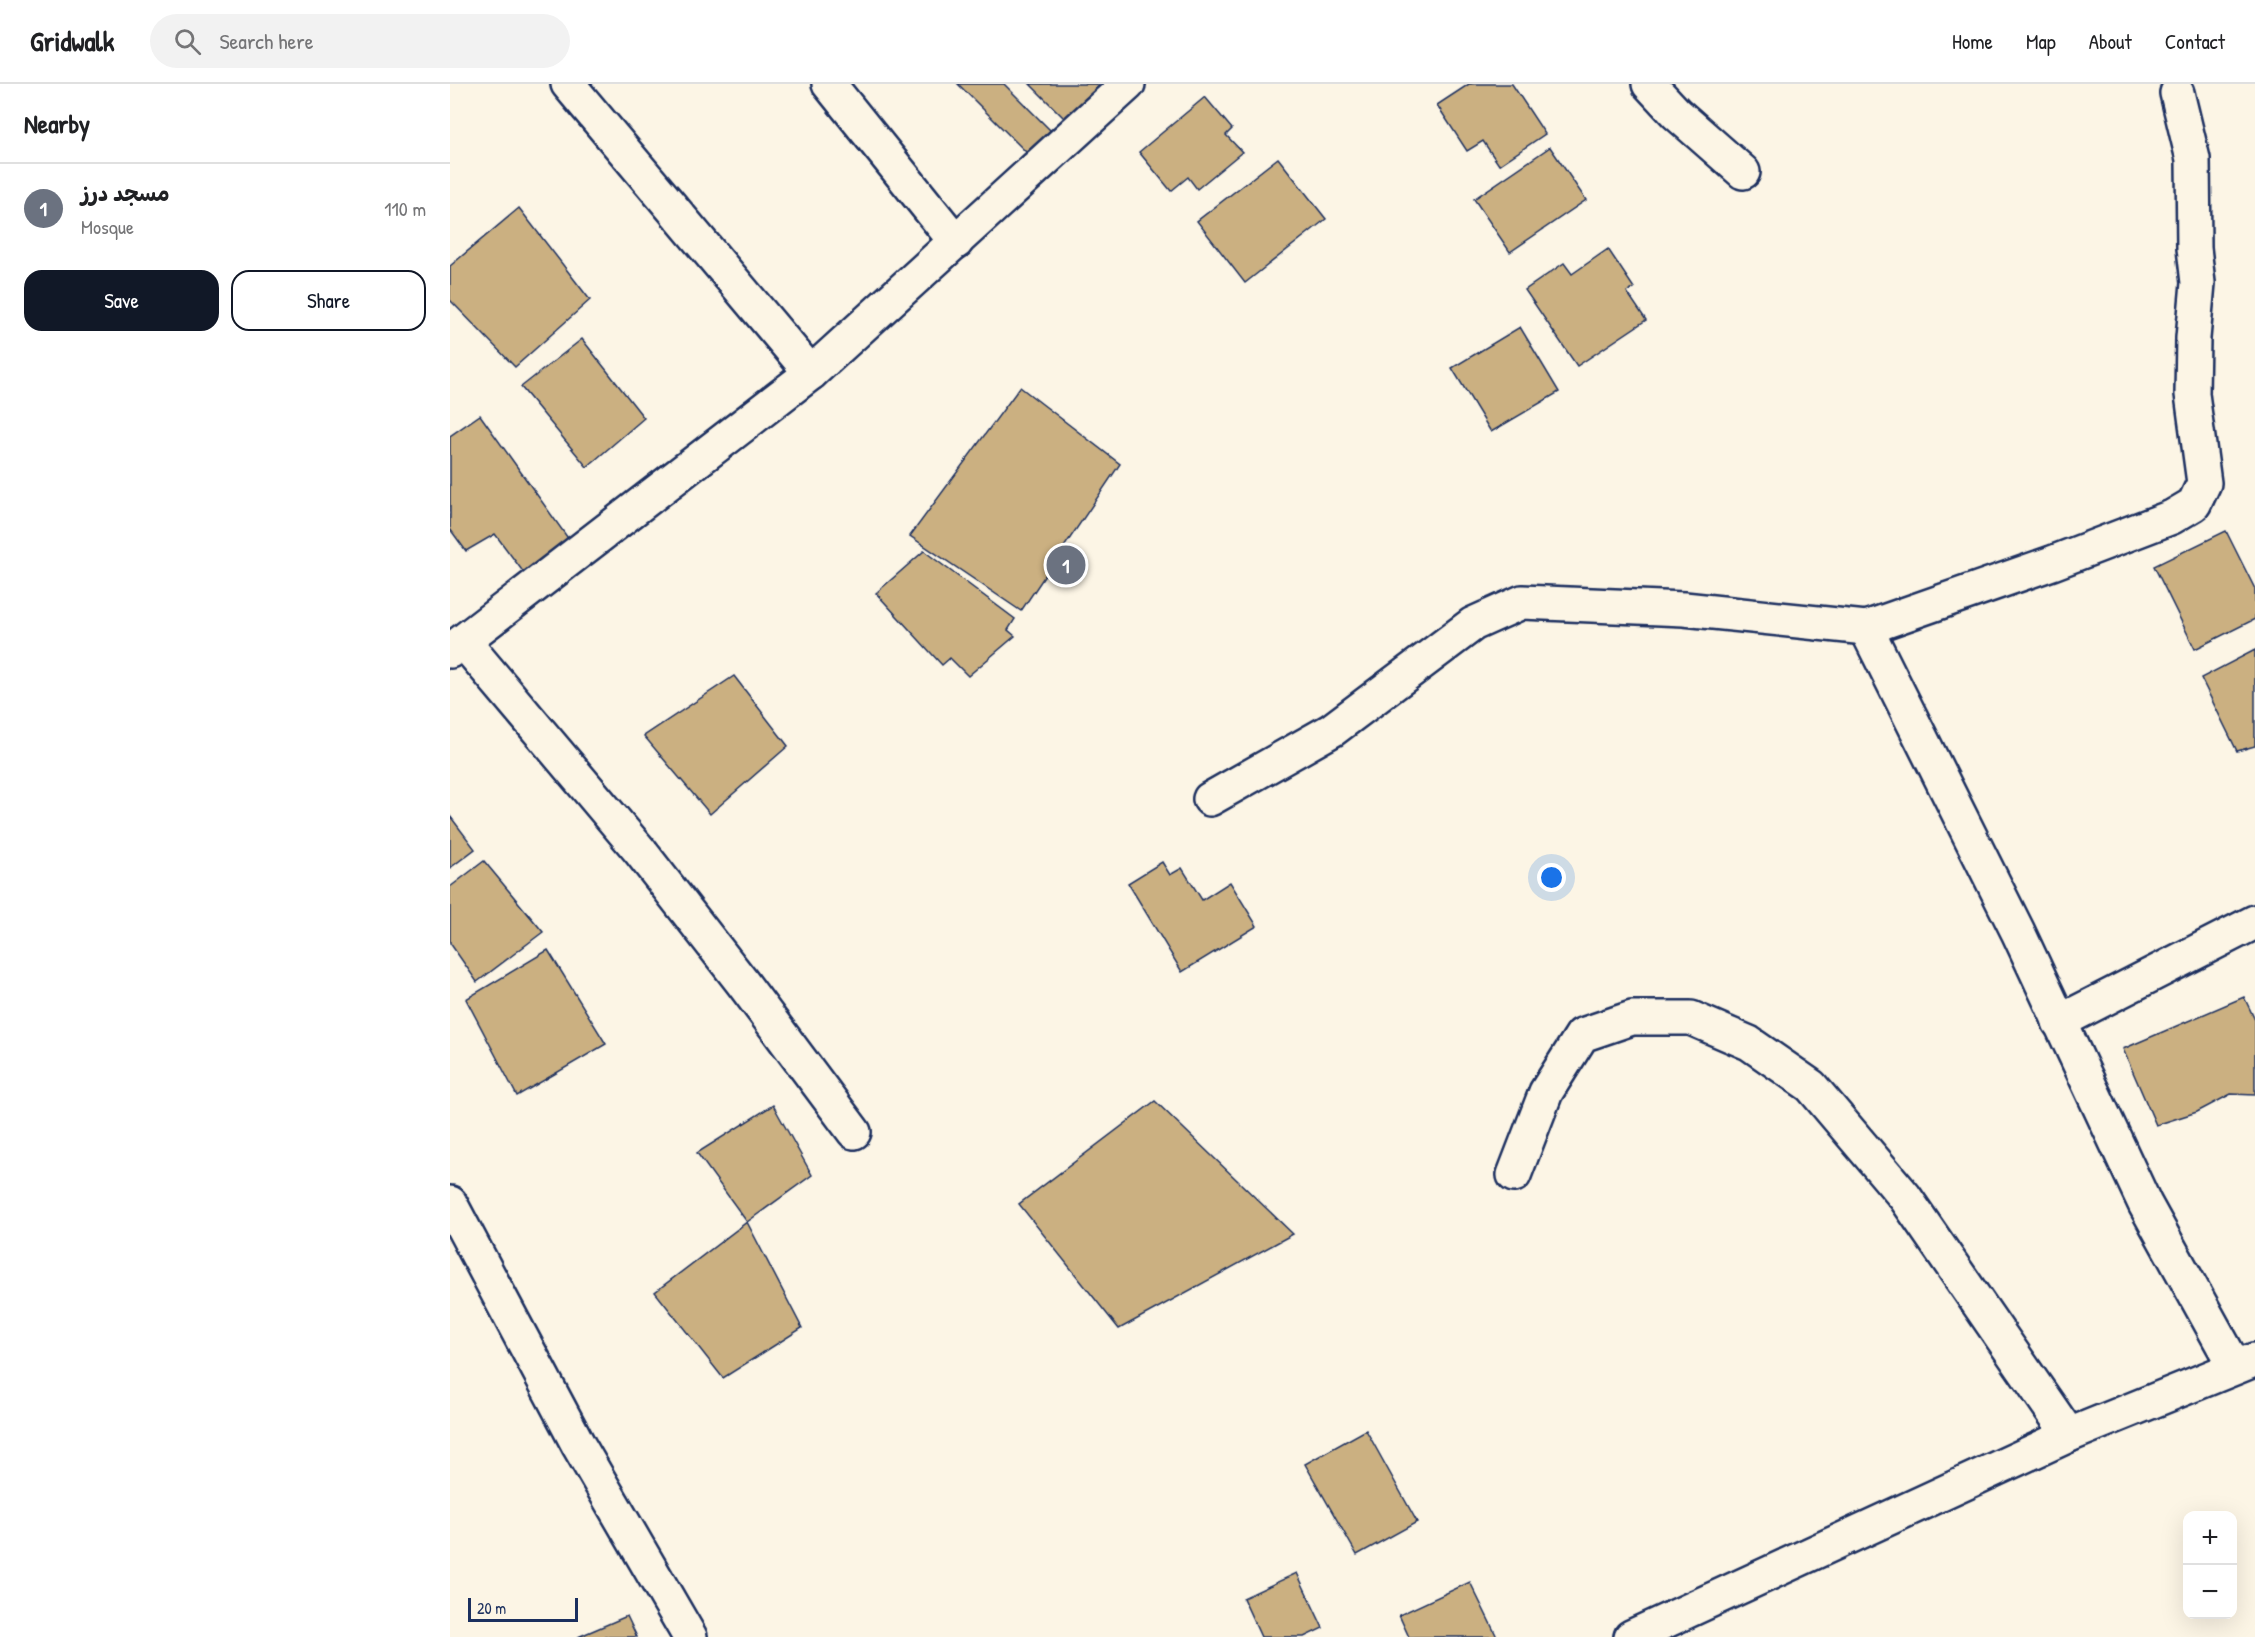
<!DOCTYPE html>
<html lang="en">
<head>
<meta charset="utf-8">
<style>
	body { margin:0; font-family:"Patrick Hand","Playpen Sans Arabic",sans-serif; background:#f2f2f2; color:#202124 }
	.controls { position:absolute; right:18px; bottom:18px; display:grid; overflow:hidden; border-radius:12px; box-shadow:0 6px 24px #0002 }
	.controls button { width:54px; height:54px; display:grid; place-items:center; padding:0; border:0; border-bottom:2px solid #e0e0e0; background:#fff; color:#202124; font:30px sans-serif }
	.scale { position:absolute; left:18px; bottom:15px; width:110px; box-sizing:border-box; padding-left:6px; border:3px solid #1b2f5e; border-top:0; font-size:16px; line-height:21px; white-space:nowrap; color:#1b2f5e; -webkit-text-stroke:4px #fcf5e5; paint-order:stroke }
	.you { position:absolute; left:1102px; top:794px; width:21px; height:21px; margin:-15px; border:4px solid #fff; border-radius:50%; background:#1a73e8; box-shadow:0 0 0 9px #1a73e833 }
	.badge { display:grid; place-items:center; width:39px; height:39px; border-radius:50%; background:#111827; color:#fff; font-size:20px; font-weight:700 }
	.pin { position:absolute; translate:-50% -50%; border:3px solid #fff; box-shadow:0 2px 6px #0006 }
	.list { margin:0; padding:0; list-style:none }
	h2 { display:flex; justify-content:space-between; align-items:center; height:78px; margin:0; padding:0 24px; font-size:26px }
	h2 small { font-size:20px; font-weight:400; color:#757577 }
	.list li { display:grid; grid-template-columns:39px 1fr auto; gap:18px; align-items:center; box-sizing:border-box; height:90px; padding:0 24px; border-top:2px solid #e0e0e0 }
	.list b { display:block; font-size:22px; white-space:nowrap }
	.list p { margin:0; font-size:20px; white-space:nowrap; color:#757577 }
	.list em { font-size:20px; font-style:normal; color:#757577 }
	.actions { display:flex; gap:12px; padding:18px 24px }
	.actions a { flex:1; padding:14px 0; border:2px solid #111827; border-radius:18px; text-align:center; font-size:21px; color:#111827 }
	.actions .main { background:#111827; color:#fff }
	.icon { flex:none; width:33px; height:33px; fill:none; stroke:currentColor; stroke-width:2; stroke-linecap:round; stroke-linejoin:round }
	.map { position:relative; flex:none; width:1805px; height:1553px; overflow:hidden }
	header { display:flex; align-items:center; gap:36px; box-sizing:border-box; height:84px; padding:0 30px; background:#fff; border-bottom:2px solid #e0e0e0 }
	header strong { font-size:28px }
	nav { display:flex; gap:33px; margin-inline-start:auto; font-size:21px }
	.search { width:420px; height:54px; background:#f2f2f2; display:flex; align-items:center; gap:15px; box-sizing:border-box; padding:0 21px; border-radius:33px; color:#757577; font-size:22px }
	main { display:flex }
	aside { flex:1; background:#fff }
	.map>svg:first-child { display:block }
</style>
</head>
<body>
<header>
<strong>Gridwalk</strong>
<div class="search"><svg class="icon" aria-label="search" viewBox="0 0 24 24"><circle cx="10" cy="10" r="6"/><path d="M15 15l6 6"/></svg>Search here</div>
<nav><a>Home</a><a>Map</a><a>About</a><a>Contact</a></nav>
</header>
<main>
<aside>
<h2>Nearby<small></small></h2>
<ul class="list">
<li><span class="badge" style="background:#6b7280">1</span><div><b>مسجد درز</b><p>Mosque</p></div><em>110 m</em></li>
</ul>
<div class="actions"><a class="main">Save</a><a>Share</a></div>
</aside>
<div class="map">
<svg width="1805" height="1553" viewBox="0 0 1805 1553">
	<rect width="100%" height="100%" fill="#fcf5e5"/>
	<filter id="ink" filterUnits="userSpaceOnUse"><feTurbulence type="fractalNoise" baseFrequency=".0167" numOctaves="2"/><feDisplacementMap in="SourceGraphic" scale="12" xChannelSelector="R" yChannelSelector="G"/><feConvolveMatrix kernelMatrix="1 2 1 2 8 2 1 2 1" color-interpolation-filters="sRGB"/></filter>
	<g filter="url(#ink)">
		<!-- building -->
		<g fill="#cbb081" stroke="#1b2f5e" stroke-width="1.5">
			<polygon points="508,0 554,0 606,52 583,75"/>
			<polygon points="580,0 647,0 652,5 618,38"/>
			<polygon points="1019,0 1062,0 1095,50 1049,81 1033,57 1017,67 987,21"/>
			<polygon points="755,13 782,45 776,51 792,68 747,105 738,93 721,107 689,68"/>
			<polygon points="1100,63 1136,116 1060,168 1024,115"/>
			<polygon points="828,74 876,135 795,199 747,137"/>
			<polygon points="69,124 140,216 65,283 0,216 0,182"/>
			<polygon points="1158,165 1184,204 1177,208 1196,236 1127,282 1075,206 1114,179 1122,190"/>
			<polygon points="1070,243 1109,308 1041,348 1002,284"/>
			<polygon points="132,255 194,334 137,383 71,303"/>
			<polygon points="570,303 670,380 571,527 460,452"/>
			<polygon points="30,331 120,457 74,489 45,450 16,467 0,445 0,352"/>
			<polygon points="1776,447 1805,505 1805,535 1745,565 1704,482"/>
			<polygon points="474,467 565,535 558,546 565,552 518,592 500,574 492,581 426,509"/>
			<polygon points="1805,566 1805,662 1787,667 1751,594"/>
			<polygon points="284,592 338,662 260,730 194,652"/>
			<polygon points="0,732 25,765 0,784"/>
			<polygon points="34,777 93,848 27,898 0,859 0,803"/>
			<polygon points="712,778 720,791 732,784 752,816 780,798 807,842 732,888 678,799"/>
			<polygon points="98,866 156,960 67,1012 16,915"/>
			<polygon points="1794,913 1805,936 1805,1011 1781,1010 1747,1028 1706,1041 1673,965"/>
			<polygon points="705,1017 843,1150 669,1245 569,1120"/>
			<polygon points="323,1021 362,1091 297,1138 247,1069"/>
			<polygon points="297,1138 352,1244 273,1294 205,1208"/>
			<polygon points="916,1346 967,1438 907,1471 855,1380"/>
			<polygon points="847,1489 873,1544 854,1553 811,1553 793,1514"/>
			<polygon points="1020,1498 1047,1553 959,1553 949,1531"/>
			<polygon points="177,1532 187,1553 128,1553"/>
		</g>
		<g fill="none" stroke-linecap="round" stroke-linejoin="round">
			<!-- street casing -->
			<g stroke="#1b2f5e" stroke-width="38">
				<g id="street">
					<polyline points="118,0 361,289"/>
					<polyline points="379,0 506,158"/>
					<polyline points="1199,0 1226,29 1293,88"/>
					<polyline points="1416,544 1568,848 1695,1120 1785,1283"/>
					<polyline points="14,558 190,767 292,898 404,1048"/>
					<polyline points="760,715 882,646 1023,540 1072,518 1234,525 1416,544 1602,479 1722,433 1744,420 1754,399 1742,310 1743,254 1748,199 1744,164 1743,75 1727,9"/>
					<polyline points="1609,938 1805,838"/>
					<polyline points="1064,1091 1096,1008 1132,951 1182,934 1241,934 1299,959 1361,1002 1455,1113 1619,1351"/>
					<polyline points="0,1119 129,1362 240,1553"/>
					<polyline points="1181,1553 1619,1351 1804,1276"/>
				</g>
			</g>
			<!-- secondary casing -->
			<g stroke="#1b2f5e" stroke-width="38">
				<polyline id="secondary" points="0,567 361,289 678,0"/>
			</g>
			<!-- street -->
			<use href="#street" stroke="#fcf5e5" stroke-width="33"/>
			<!-- secondary -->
			<use href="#secondary" stroke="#fcf5e5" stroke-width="33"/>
		</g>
	</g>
</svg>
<div class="controls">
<button>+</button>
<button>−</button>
</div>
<div class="scale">20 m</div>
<div class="you"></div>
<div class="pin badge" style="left:616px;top:481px;background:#6b7280">1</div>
</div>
</main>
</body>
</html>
